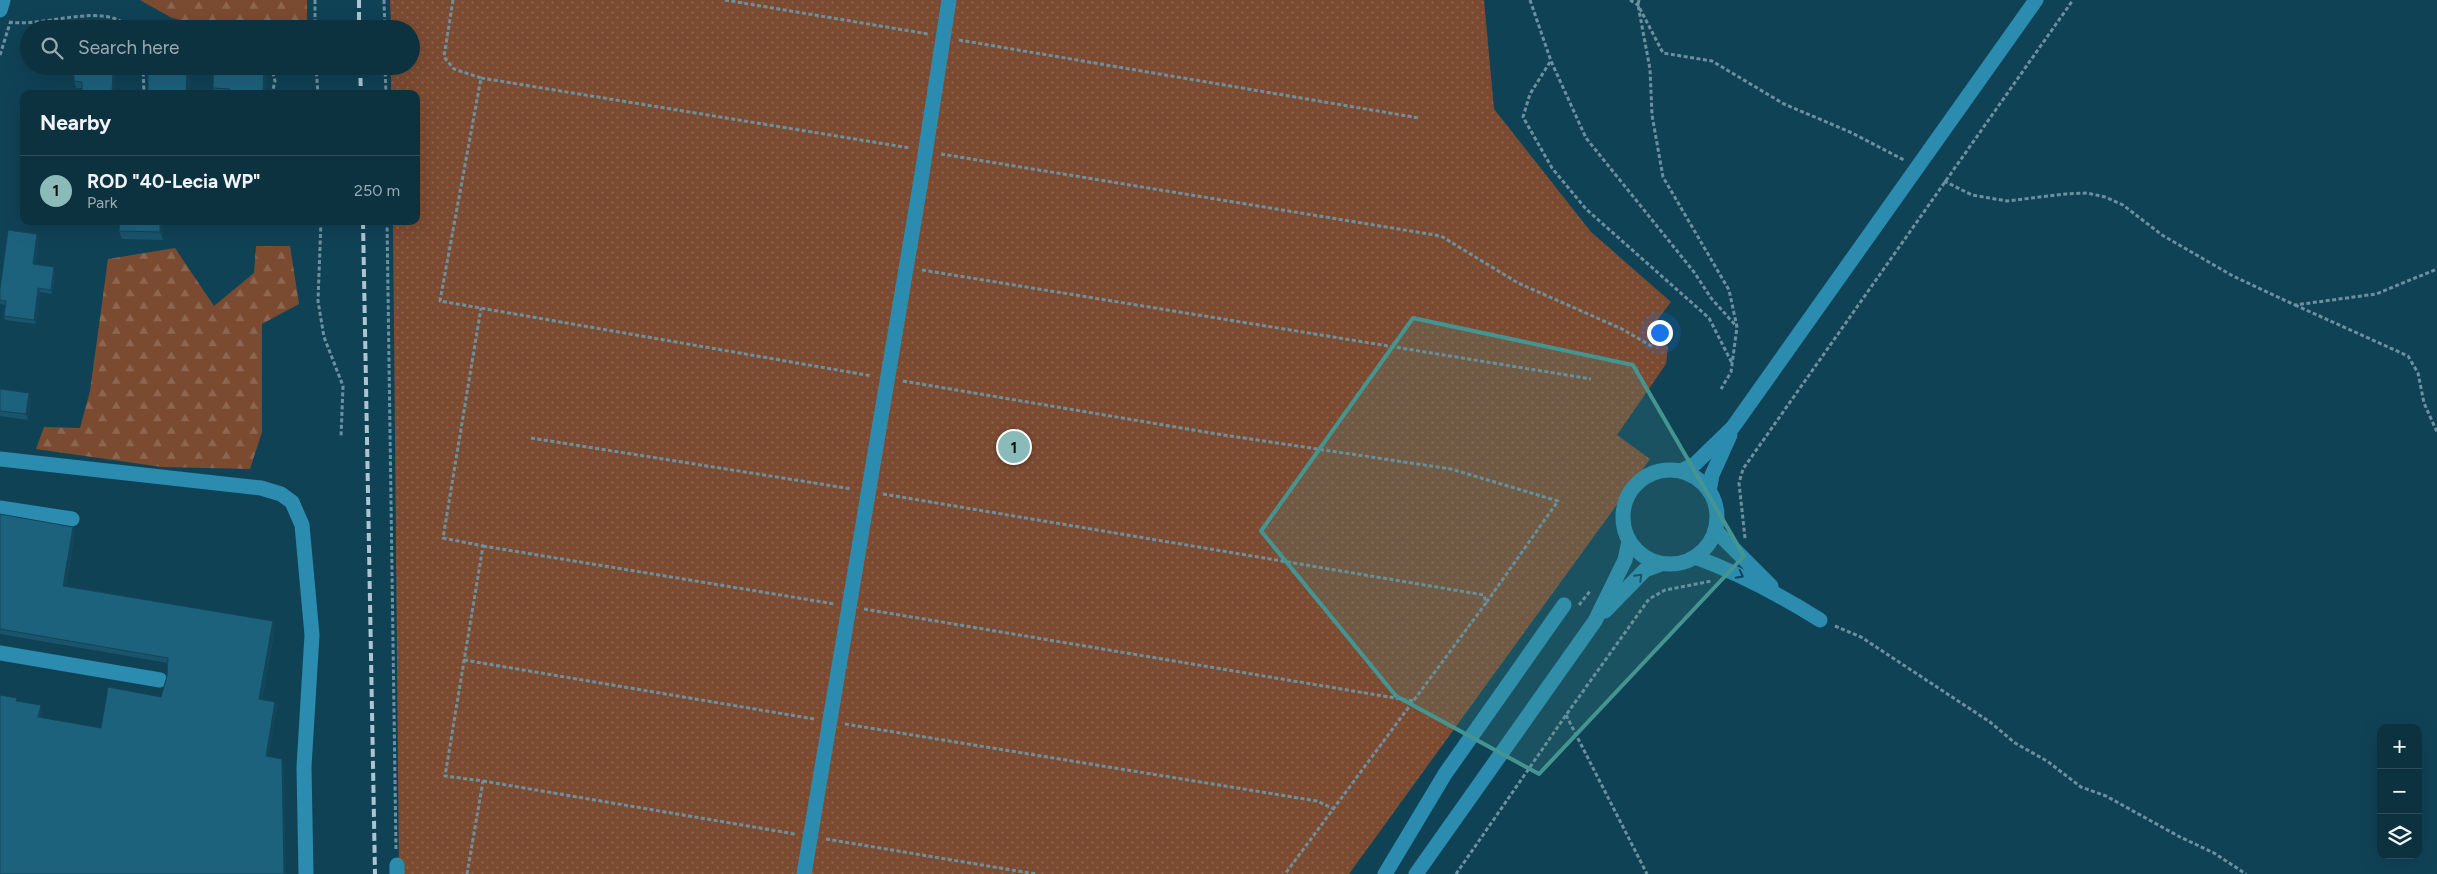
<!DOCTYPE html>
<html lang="en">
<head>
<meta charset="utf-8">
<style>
	body { margin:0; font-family:Figtree,sans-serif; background:#1a3e4b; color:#f1f3f6 }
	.controls { position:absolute; right:15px; bottom:15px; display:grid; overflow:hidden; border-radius:10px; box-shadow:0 5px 20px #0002 }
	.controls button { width:45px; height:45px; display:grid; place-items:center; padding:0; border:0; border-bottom:1px solid #2c4d59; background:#0c3240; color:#f1f3f6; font:25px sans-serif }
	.you { position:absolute; left:1659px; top:332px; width:18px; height:18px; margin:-12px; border:4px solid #fff; border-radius:50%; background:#1a73e8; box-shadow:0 0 0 8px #1a73e833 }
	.badge { display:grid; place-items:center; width:32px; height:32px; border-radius:50%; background:#8bbbb9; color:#111; font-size:16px; font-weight:700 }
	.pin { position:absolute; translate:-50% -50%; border:2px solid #fff; box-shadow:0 1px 5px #0006 }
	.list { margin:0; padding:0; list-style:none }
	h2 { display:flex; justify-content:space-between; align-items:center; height:65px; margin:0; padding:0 20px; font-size:21px }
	h2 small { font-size:16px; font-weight:400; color:#9aaab1 }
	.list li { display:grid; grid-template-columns:32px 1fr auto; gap:15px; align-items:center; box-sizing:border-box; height:70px; padding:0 20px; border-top:1px solid #2c4d59 }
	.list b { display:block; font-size:19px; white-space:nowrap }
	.list p { margin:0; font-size:16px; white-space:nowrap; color:#9aaab1 }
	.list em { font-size:16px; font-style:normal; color:#9aaab1 }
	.icon { flex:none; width:28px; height:28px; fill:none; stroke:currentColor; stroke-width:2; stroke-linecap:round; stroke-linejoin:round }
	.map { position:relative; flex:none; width:2437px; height:874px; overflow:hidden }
	.search { position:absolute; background:#0c3240; box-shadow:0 5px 20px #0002; left:20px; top:20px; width:400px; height:55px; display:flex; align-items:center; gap:12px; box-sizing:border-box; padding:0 18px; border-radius:28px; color:#9aaab1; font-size:19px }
	.panel { position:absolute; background:#0c3240; box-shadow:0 5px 20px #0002; left:20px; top:90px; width:400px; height:135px; border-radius:10px }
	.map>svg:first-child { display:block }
</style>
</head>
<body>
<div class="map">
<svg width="2437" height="874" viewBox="0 0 2437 874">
	<defs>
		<pattern id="forest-firs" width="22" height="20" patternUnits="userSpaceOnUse" patternTransform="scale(1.25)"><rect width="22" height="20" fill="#7b4b31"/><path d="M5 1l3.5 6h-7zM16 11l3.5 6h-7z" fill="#8e6550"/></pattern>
		<pattern id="garden-dots" width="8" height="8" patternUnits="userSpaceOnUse" patternTransform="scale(1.25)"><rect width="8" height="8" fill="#7b4b31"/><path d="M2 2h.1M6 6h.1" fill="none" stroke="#8e6550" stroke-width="1.8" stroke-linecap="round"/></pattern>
	</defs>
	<rect width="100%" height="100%" fill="#104256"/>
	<!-- forest -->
	<g fill="url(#forest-firs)">
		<polygon points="140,0 307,0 307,29 220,29 172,18"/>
		<polygon points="256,246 290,246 299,304 262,324 262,432 250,469 162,467 36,449 44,427 80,428 90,391 108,259 175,248 214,306 254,273"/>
	</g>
	<!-- garden -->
	<polygon fill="url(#garden-dots)" points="390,0 1484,0 1494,109 1591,232 1671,302 1648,332 1668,347 1666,364 1617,435 1650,459 1349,874 399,874 393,221 416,221 416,94 391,94 391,66 411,66 411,29 391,29"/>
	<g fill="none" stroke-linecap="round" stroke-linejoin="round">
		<!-- path -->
		<g stroke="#6d909f" stroke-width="3" stroke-dasharray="4 2.5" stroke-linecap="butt">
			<polyline points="315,0 315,29"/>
			<polyline points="384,0 385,29"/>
			<polyline points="453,0 444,57 454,69 481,78 440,301 872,376"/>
			<polyline points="725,0 928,34"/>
			<polyline points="1530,0 1551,61 1586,138 1694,272 1711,298 1737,327"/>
			<polyline points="1630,0 1638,5 1663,53 1712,61 1784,104 1850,132 1904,160"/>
			<polyline points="1639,0 1638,5 1650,69 1652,115 1663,177 1729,290 1737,327 1731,372 1721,389"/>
			<path d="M9,22C45,28 105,0 131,29"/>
			<polyline points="959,40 1419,118"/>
			<polyline points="0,55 10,23"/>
			<polyline points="1550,62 1530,94 1523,117 1552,168 1586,209 1709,318 1732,363"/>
			<polyline points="143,66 144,94"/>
			<polyline points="271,66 275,81 272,94"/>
			<polyline points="316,66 318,94"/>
			<polyline points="385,66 386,94"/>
			<polyline points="481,78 910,148"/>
			<polyline points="941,154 1441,236 1518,283 1622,329 1653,347"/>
			<polyline points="1944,181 1972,195 2007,201 2065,194 2087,193 2105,197 2123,205 2162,235 2233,276 2295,305 2376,294 2437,269"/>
			<polyline points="321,221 318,301 324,337 343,386 341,437"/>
			<polyline points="387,221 396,851"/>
			<polyline points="922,270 1591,379"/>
			<polyline points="2295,305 2408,356 2418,373 2424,403 2437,432"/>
			<polyline points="903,381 1217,434 1451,469 1558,501 1486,603"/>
			<polyline points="531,438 852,489"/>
			<polyline points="883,494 1484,595 1486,603 1285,874"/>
			<polyline points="1745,538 1739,483 1743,469 2073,0"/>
			<polyline points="483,546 835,604"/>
			<polyline points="1579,605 1591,590"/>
			<polyline points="864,609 1413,701"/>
			<polyline points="1835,626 1861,637 1990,722 2015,743 2047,761 2081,787 2106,796 2180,837 2214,853 2246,874"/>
			<polyline points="464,660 814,719"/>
			<polyline points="1566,715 1647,874"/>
			<polyline points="845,724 1317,801 1334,809"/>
			<polyline points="483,781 795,834"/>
			<polyline points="826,839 1036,874"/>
			<polyline points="467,874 483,781 445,776 483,546 443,538 481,308"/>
			<polyline points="1456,874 1566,715 1649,599 1665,590 1712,581"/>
		</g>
		<!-- minor -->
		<g stroke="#2c8cb0" stroke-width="15">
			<polyline points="0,10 3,0"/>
			<polyline points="0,459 261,488 281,494 292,502 302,525 312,635 304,767 306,874"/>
			<circle cx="1670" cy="517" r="47"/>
			<polyline points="1681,471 1695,464 1733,427 2036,0"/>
			<polyline points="1709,491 1712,475 1730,435"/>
			<polyline points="0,508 72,519"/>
			<polyline points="1715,530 1771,586"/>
			<path d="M1695,557C1739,573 1780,595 1820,620"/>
			<polyline points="1605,611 1645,570 1661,564"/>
			<polyline points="0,653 160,680"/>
			<polyline points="397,874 397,865"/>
			<polyline points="804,874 921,180 949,0"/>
			<polyline points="1385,874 1445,774 1564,605"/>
			<polyline points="1416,874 1595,621 1625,560 1629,541"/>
		</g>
		<!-- rail -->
		<g stroke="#acc5d0" stroke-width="4" stroke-dasharray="8 4" stroke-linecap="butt">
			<polyline points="359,0 359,29"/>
			<polyline points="360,66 361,94"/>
			<polyline points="363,221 375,874"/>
		</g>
	</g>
	<!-- wall -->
	<g fill="#19546c">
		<polygon points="115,66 82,88 76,88 74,81"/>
		<polygon points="214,66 265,66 267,71 266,94 215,94 213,88"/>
		<polygon points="32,221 74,221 74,223"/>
		<polygon points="120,221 163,221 163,240 122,239 119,231"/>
		<polygon points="38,238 35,264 55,271 52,294 40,292 36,324 5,320 4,316 5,305 0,304 0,289"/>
		<polygon points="0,389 31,399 28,420 0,416"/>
		<polygon points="0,514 73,527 75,532 66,586 273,621 275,627 262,700 277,707 268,756 284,764 0,874 18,702 43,711 41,718 101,728 161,697 167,676 168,663 0,634"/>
	</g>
	<!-- shaded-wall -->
	<g fill="#144558">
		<polygon points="113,66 115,66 114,94 112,94"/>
		<polygon points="187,66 188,66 190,72 190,94 186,94"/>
		<polygon points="264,66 265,66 267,71 266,94 263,94"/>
		<polygon points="160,221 163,221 163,240 160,232"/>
		<polygon points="37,234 38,238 34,268 33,264"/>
		<polygon points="54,267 55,271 52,294 51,290"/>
		<polygon points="38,288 40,292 36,324 34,320"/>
		<polygon points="29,393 31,399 28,420 26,414"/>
		<polygon points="73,527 75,532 65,591 63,586"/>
		<polygon points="273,621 275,627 261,705 259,699"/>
		<polygon points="275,702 277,707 268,761 266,756"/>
		<polygon points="41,705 43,711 41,723 38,717"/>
		<polygon points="282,759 284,764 286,874 284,874"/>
	</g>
	<!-- building -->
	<g fill="#1d627d" stroke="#144558">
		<polygon points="74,66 113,66 112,94 82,94 82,82 74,81"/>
		<polygon points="148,66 187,66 186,94 148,94"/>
		<polygon points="214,66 264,66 263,94 241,94 241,92 229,92 230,89 213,88"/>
		<polygon points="120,221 160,221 160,232 119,231"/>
		<polygon points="8,230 37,234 33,264 54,267 51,290 38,288 34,320 4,316 6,301 0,300 0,289"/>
		<polygon points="0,389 29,393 26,414 0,411"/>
		<polygon points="0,514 73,527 63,586 273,621 259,699 275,702 266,756 282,759 284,874 0,874 0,695 17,698 16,701 41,705 38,717 101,728 108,687 161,697 167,676 168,658 0,629"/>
	</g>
	<!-- one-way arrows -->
	<defs><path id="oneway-chevron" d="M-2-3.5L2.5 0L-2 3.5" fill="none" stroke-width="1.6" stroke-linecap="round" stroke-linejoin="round" transform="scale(1.25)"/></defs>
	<g stroke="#0d465b">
		<use href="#oneway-chevron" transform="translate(1740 575) rotate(27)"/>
		<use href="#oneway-chevron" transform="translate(1639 577) rotate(-45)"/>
	</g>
	<!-- marked area -->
	<path fill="#449591" fill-opacity="0.2" stroke="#449591" stroke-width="4" stroke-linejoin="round" d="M1413,318L1633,365L1744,556L1539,774L1396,696L1261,531Z"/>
</svg>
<div class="controls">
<button>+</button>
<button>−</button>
<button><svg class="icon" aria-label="layers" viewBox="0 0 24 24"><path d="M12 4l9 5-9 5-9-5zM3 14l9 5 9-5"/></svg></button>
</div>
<div class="you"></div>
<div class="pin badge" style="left:1014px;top:447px">1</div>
<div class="search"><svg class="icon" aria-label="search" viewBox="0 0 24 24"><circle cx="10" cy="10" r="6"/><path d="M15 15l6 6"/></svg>Search here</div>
<section class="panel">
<h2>Nearby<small></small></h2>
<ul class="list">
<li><span class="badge">1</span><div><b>ROD &quot;40-Lecia WP&quot;</b><p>Park</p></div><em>250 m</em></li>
</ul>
</section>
</div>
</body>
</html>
